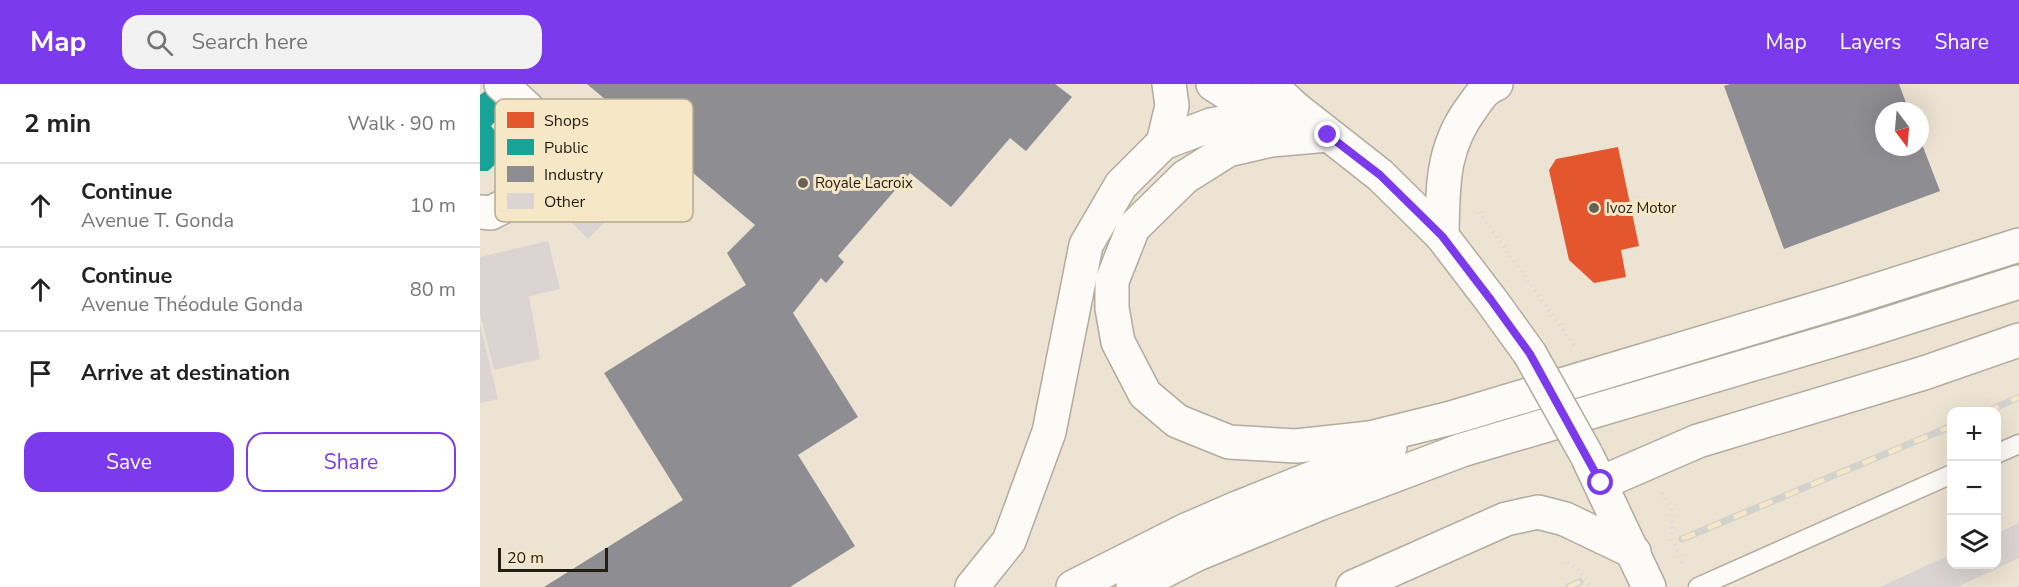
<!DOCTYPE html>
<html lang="en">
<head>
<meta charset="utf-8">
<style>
	body { margin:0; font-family:"Nunito Sans",sans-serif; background:#f2f2f2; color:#222 }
	.controls { position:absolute; right:18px; bottom:18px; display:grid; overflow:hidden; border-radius:12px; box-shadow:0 6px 24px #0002 }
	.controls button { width:54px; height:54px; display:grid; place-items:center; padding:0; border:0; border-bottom:2px solid #e0e0e0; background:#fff; color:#222; font:30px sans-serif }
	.compass { position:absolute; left:1395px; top:18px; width:54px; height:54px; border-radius:50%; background:#fff; box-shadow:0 6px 24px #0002; rotate:164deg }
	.scale { position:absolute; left:18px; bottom:15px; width:110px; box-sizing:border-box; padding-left:6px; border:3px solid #231d12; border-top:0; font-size:16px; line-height:21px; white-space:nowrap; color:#231d12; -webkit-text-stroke:4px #f6e7c7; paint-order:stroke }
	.stop { position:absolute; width:18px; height:18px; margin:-14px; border:4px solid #7c3aed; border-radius:50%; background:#fff }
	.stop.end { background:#7c3aed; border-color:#fff; box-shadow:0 2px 6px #0008 }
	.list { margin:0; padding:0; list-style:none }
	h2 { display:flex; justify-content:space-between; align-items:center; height:78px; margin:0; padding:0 24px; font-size:26px }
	h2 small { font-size:20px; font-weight:400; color:#767676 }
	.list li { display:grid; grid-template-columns:39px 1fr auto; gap:18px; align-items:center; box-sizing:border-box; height:84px; padding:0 24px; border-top:2px solid #e0e0e0 }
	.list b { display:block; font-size:22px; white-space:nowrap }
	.list p { margin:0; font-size:20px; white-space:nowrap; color:#767676 }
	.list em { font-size:20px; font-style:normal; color:#767676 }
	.actions { display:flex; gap:12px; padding:18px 24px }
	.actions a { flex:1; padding:14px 0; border:2px solid #7c3aed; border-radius:18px; text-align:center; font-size:21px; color:#7c3aed }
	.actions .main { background:#7c3aed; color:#fff }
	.icon { flex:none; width:33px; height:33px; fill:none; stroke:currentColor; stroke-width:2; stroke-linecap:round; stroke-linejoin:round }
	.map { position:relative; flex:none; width:1539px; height:503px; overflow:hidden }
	header { display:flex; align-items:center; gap:36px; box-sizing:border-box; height:84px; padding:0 30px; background:#7c3aed; color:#fff }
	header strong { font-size:28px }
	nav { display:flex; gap:33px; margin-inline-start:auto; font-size:21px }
	.search { width:420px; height:54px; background:#f2f2f2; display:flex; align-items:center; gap:15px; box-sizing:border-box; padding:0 21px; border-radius:18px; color:#767676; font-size:22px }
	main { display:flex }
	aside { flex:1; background:#fff }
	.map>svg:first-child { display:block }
</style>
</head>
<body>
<header>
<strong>Map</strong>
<div class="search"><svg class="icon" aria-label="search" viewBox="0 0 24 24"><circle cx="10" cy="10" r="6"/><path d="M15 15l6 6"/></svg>Search here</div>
<nav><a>Map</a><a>Layers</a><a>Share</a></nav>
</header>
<main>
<aside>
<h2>2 min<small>Walk · 90 m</small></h2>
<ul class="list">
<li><svg class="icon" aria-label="ahead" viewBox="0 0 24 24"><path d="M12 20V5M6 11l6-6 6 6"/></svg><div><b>Continue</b><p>Avenue T. Gonda</p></div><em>10 m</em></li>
<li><svg class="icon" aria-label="ahead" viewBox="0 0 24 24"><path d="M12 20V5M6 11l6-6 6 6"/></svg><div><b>Continue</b><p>Avenue Théodule Gonda</p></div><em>80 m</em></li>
<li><svg class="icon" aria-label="arrive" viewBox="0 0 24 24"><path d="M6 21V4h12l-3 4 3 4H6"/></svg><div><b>Arrive at destination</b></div></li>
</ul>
<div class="actions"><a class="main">Save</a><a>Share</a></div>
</aside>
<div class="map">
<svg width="1539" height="503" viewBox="0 0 1539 503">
	<rect width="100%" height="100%" fill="#ece3d2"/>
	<!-- shops -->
	<polygon fill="#e4572e" points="1138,63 1159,162 1141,166 1146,193 1114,199 1089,176 1069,86 1076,75"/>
	<!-- public -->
	<polygon fill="#17a398" points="8,5 27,25 11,42 21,54 22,74 8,87 0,87 0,11"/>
	<!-- industry -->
	<g fill="#8d8d92">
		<polygon points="107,0 575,0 592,13 546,67 530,54 471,123 430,89 358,172 364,178 346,199 341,194 313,229 378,333 318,371 375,462 310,503 64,503 203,416 124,289 266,201 247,169 275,141"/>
		<polygon points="1250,0 1419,0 1429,27 1404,27 1404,63 1440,63 1440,55 1460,107 1304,165 1244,2"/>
	</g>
	<!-- building -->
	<g fill="#dbd4d2">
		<polygon points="112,77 149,114 108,155 71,118"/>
		<polygon points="68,157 80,205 49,212 60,275 14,286 0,230 0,173"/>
		<polygon points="0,240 18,315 0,319"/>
		<polygon points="1539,439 1539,474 1477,503 1400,503 1472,470 1472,480 1516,480 1516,450"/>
	</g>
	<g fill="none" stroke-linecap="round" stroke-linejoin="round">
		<!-- service casing -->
		<g stroke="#b2ab9e" stroke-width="21">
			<g id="service">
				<polyline points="1516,370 1539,360"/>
				<polyline points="1218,503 1472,390"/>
			</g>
		</g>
		<!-- minor casing -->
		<g stroke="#b2ab9e" stroke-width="36">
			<g id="minor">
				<polyline points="0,128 11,129 49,109 63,78 48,25 21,0"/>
				<path d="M962,152C963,103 961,64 993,22C1000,12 1005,4 1016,0"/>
			</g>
		</g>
		<!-- secondary casing -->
		<g stroke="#b2ab9e" stroke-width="36">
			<g id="secondary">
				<polyline points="733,0 755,14 814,25"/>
				<polyline points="789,0 816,25 900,91 962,152 1011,216 1050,270"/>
				<polyline points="1108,374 1169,503"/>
			</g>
		</g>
		<!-- trunk casing -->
		<g stroke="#b2ab9e" stroke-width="36">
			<g id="trunk">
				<polyline points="848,51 791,56 748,66 705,93 653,144 632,197 632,224 638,258 665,310 697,337 749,358 816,362 890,354 971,334 1362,217 1539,161"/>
				<polyline points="683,59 692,22 689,0"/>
				<polyline points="1121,399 1218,357 1444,289 1539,256"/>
				<polyline points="492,503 529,457 569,348 606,161 641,101 683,59 731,41 816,25"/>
				<polyline points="593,503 704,447 757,424 910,363"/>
				<polyline points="653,503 715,471 841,419 982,366 1385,247 1539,198"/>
				<polyline points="873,503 1026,435 1058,428 1085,435 1154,468"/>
			</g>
		</g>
		<!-- path -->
		<g stroke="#dedad5" stroke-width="4" stroke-dasharray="1.5 4.5" stroke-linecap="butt">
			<polyline points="999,128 1094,261"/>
			<polyline points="1182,409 1191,426 1192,454 1202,478 1206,478"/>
			<polyline points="1088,478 1101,489 1111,503"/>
			<polyline points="1538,503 1539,503"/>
		</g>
		<!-- service -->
		<use href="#service" stroke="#fcfbf8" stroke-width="18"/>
		<!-- minor -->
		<use href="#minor" stroke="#fcfbf8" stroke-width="33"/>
		<!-- secondary -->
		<use href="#secondary" stroke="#fcfbf8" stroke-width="33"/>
		<!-- trunk -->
		<use href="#trunk" stroke="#fcfbf8" stroke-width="33"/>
		<!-- rail casing -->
		<g stroke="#d4d2cd" stroke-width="7">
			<g id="rail">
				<polyline points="1506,328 1539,313"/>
				<polyline points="1202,455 1472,342"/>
				<polyline points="1088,503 1100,498"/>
			</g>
		</g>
		<!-- rail -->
		<use href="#rail" stroke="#f6e7c7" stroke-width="4.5" stroke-dasharray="14" stroke-linecap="butt"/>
		<!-- secondary-bridge casing -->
		<g stroke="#b2ab9e" stroke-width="36" stroke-linecap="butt">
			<polyline id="secondary-bridge" points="1050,270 1106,370"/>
		</g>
		<!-- secondary-bridge -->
		<use href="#secondary-bridge" stroke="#fcfbf8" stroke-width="33"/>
	</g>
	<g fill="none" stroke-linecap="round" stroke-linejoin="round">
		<!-- route -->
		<polyline stroke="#7c3aed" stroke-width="8" points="848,51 900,91 962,152 1011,216 1050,270 1121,399"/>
	</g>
	<!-- markers -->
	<g fill="#696255" stroke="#f6e7c7" stroke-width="2">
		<circle cx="323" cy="99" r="6"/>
		<circle cx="1114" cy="124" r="6"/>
	</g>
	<g text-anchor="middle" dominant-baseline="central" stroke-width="6" stroke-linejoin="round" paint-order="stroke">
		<!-- poi labels -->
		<g font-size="15" fill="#231d12" stroke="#f6e7c7" text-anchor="start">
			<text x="335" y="99">Royale Lacroix</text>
			<text x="1126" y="124">Ivoz Motor</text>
		</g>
	</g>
	<!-- legend -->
	<rect x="15" y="15" width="198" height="123" rx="9" fill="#f6e7c7" stroke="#b7aa91" stroke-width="1.5"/>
	<rect x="27" y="28" width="27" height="16" fill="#e4572e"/>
	<rect x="27" y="55" width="27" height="16" fill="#17a398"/>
	<rect x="27" y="82" width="27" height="16" fill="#8d8d92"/>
	<rect x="27" y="109" width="27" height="16" fill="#dbd4d2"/>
	<g font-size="16" fill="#231d12">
		<text x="64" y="42">Shops</text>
		<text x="64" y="69">Public</text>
		<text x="64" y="96">Industry</text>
		<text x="64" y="123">Other</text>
	</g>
</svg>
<div class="controls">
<button>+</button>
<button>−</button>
<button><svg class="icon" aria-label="layers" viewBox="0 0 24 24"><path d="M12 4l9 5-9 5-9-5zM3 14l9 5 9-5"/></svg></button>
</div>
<svg class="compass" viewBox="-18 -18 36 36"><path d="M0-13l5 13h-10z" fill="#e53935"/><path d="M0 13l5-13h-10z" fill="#767676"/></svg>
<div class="scale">20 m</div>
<div class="stop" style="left:1121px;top:399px"></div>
<div class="stop end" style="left:848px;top:51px"></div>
</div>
</main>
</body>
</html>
